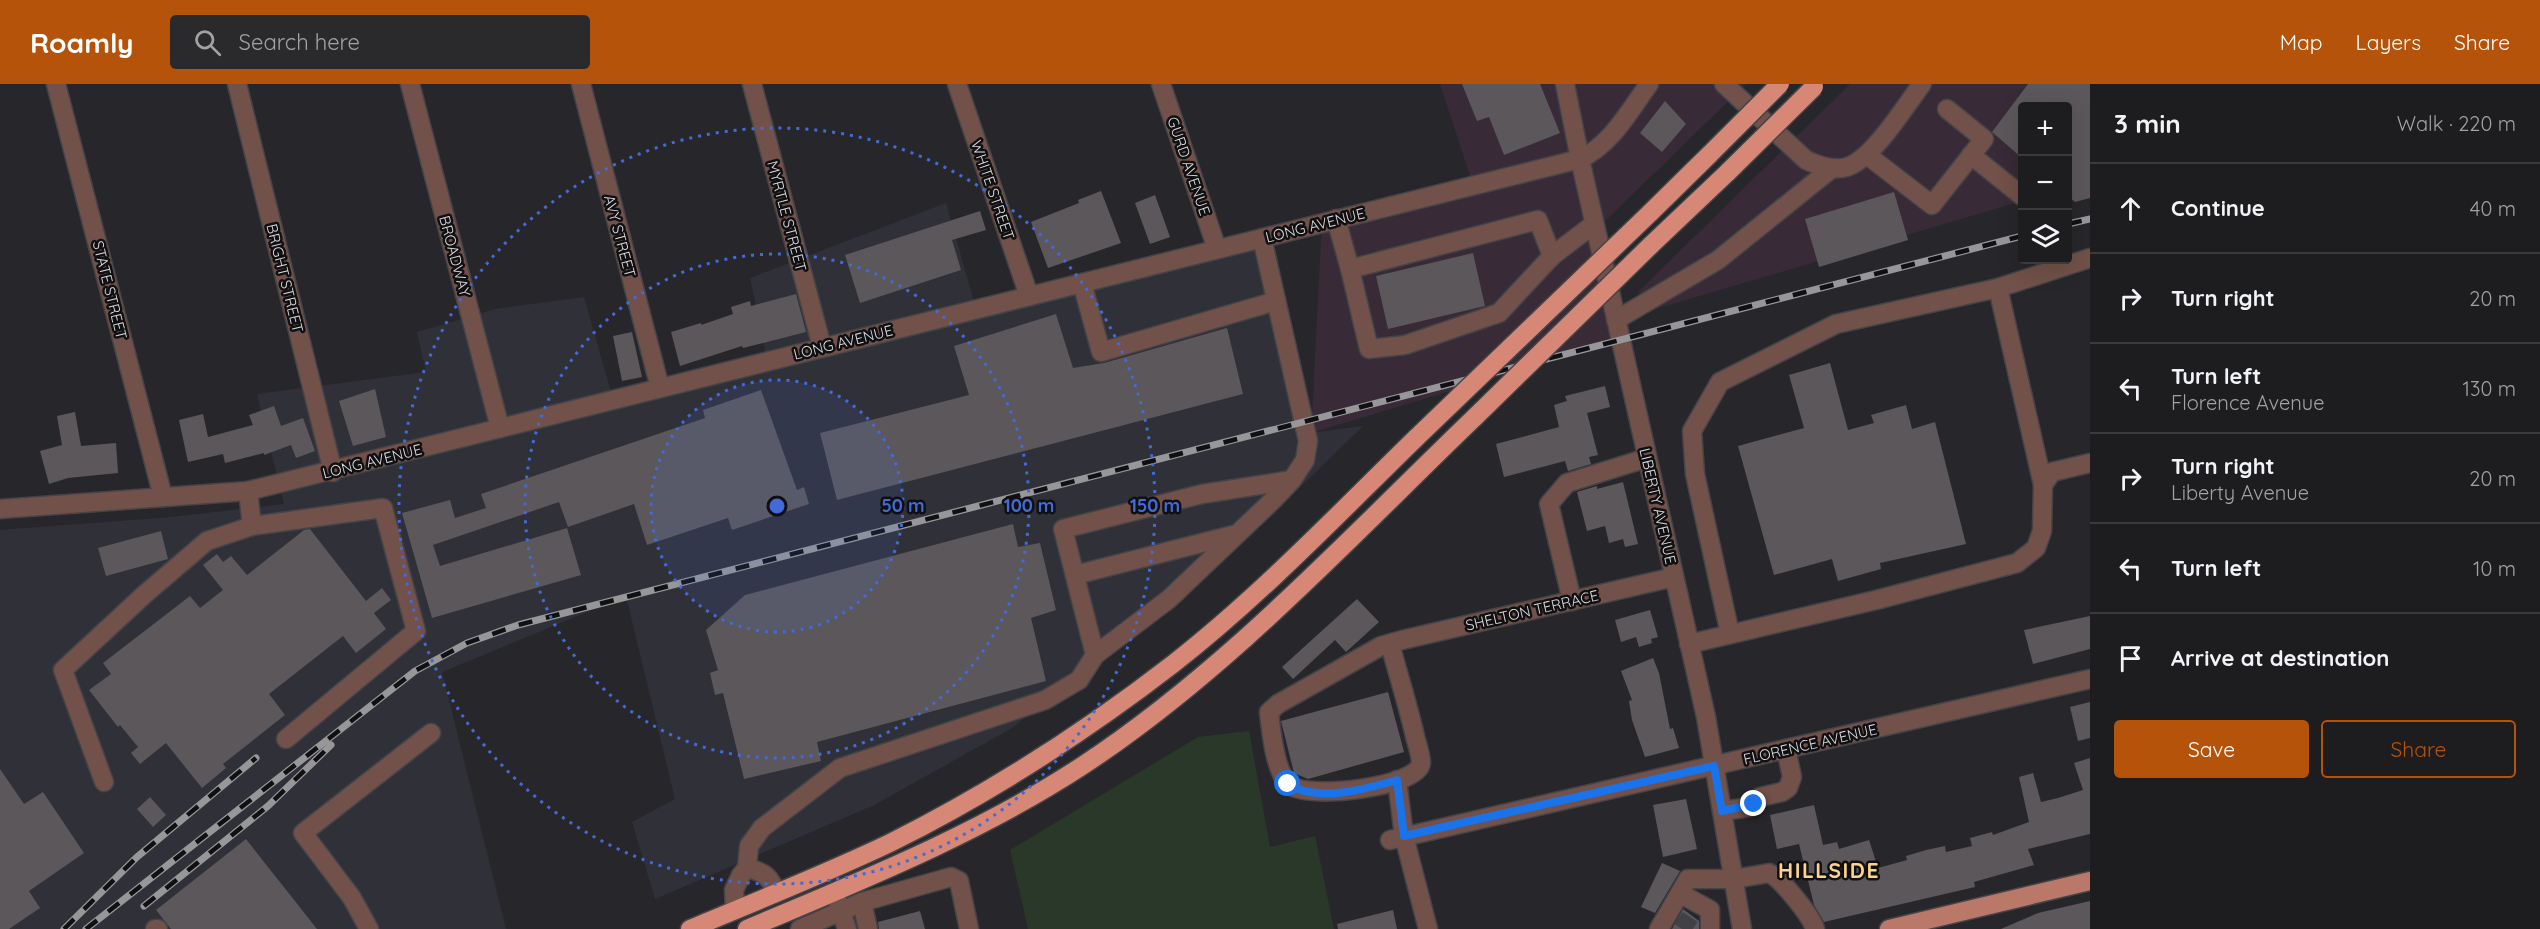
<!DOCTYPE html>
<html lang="en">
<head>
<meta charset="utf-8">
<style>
	body { margin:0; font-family:Quicksand,sans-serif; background:#2a2a2d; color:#f1f3f6 }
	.controls { position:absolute; right:18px; top:18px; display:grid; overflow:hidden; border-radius:6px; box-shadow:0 6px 24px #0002 }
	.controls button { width:54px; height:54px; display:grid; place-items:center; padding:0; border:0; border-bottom:2px solid #3b3b3e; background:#1d1d20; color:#f1f3f6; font:30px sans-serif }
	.stop { position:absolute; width:18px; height:18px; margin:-14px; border:4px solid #1a73e8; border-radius:50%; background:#fff }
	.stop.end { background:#1a73e8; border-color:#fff; box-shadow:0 2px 6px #0008 }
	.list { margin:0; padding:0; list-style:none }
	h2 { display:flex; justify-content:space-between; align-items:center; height:78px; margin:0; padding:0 24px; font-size:26px }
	h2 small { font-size:20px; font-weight:400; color:#a0a2a5 }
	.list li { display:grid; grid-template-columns:39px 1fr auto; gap:18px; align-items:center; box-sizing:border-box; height:90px; padding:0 24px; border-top:2px solid #3b3b3e }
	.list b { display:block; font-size:22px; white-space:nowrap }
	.list p { margin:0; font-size:20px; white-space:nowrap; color:#a0a2a5 }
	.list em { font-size:20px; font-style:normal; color:#a0a2a5 }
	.actions { display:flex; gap:12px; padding:18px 24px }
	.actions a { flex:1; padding:14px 0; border:2px solid #b45309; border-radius:6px; text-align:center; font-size:21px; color:#b45309 }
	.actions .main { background:#b45309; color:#fff }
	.icon { flex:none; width:33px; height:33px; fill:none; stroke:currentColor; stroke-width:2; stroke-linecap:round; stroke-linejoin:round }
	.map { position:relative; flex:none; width:2090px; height:845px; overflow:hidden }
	header { display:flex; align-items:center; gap:36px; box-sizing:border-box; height:84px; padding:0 30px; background:#b45309; color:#fff }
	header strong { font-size:28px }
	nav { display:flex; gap:33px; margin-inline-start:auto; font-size:21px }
	.search { width:420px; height:54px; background:#2a2a2d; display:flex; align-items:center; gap:15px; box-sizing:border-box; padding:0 21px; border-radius:6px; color:#a0a2a5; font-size:22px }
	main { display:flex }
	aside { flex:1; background:#1d1d20 }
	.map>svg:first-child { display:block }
</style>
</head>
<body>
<header>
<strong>Roamly</strong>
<div class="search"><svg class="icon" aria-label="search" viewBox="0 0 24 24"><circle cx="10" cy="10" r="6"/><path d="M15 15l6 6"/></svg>Search here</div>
<nav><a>Map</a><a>Layers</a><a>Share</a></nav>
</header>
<main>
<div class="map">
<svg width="2090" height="845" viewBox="0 0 2090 845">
	<rect width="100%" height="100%" fill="#27272b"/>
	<!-- commercial -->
	<g fill="#382a36">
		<polygon points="1440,0 1746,0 1597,145 1620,256 1311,349 1322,139 1473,101"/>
		<polygon points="1850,0 2090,0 2068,22 2022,22 2022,117 1652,226 1638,208"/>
	</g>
	<!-- built -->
	<polygon fill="#303039" points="946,119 978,232 1266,158 1310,349 1363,342 1224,477 1012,644 874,721 655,815 632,738 675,715 626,512 442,588 506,845 0,845 0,446 172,433 284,420 257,310 426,288 417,248 496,225 584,213 615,322 769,284 750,194"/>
	<!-- green -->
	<polygon fill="#2a3829" points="1249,647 1270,763 1315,752 1334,845 1028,845 1010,766 1198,653"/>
	<!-- building -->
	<g fill="#5c575a">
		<polygon points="1462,0 1540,0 1560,49 1504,71 1489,33 1477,37"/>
		<polygon points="2028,0 2090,0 2090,114 2075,118 2067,111 2067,22 2022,22 2022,74 1992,48"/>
		<polygon points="1665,17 1686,40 1662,68 1640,49"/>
		<polygon points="1101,107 1121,159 1048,184 1031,138 1079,119 1078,116"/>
		<polygon points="1894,108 1908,156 1819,183 1805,135"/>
		<polygon points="1155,111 1170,153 1150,160 1135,119"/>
		<polygon points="980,127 986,146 952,156 961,186 860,219 845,171"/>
		<polygon points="1473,169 1485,222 1388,245 1376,192"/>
		<polygon points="796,210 806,248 743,264 742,262 680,282 671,248 701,239 701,241 733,230 731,223 750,217 751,222"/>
		<polygon points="1056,230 1073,284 1104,279 1227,244 1243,310 837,416 820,349 969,311 954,262"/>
		<polygon points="632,248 642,293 622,297 613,252"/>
		<polygon points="1830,279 1848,346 1874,339 1871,331 1906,321 1912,345 1935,338 1966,460 1880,479 1881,485 1838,497 1832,475 1774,491 1738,362 1804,344 1789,291"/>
		<polygon points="1605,302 1610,323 1587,329 1598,371 1589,373 1591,380 1568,387 1565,377 1504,393 1496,360 1559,343 1554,321 1567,317 1565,312"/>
		<polygon points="375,305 386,353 353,362 339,317"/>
		<polygon points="761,306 797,406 804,403 809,420 732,446 728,434 647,461 634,420 568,443 559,418 433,461 440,482 567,444 581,491 432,534 402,429 450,416 455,434 486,424 481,410 705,334 703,326"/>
		<polygon points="274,322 281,342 303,334 315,367 296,374 291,361 264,371 264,369 225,379 223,370 188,378 179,336 203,330 208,353 253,341 249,331"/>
		<polygon points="75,328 81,362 116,359 118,389 68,394 49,400 40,367 62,361 57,332"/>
		<polygon points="1623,398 1638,460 1625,463 1623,455 1609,459 1605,442 1587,447 1577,408 1597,402 1597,405"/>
		<polygon points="1013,440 1018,463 1040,459 1056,526 1031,534 1046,597 817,658 821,677 744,695 723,609 715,611 710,589 718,586 706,546 745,511"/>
		<polygon points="310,445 366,517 382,504 391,516 374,529 386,545 356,569 343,552 269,610 285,631 223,680 226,684 202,704 166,659 140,680 131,669 138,663 120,641 118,643 89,606 111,590 103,579 190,512 200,524 223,506 203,481 217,470 223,478 231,472 247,491 304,446"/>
		<polygon points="161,447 168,475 106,492 98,464"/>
		<polygon points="1357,515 1379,538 1346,568 1335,556 1293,595 1282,583"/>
		<polygon points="1650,526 1658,553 1651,555 1652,559 1639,563 1636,553 1621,558 1615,536"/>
		<polygon points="2090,532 2090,565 2033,580 2024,546"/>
		<polygon points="1653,574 1659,589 1670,645 1673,644 1679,664 1645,673 1632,636 1629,617 1632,616 1621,587"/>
		<polygon points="1388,608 1404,668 1308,695 1294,689 1281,637"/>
		<polygon points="2090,618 2090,654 2078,657 2070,623"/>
		<polygon points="2090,674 2090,750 2028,765 2034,781 1974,798 1975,803 1824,838 1814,821 1799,760 1777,765 1770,731 1814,721 1823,761 1837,758 1839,765 1869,756 1878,784 1907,776 1906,772 1926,766 1945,762 1946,768 1972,762 1970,754 1992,748 1993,751 2029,738 2019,693 2033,689 2041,718 2058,714 2083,706 2074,679"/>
		<polygon points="0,685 24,720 43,708 84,769 29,807 40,824 9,845 0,845"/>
		<polygon points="150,713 166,731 153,743 137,725"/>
		<polygon points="1686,715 1697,765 1663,773 1653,721"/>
		<polygon points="246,755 317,845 171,845 156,826"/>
		<polygon points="1662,779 1680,787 1655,829 1641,823"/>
		<polygon points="2090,817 2090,845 2001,845 2038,829"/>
		<polygon points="1683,825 1699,837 1699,845 1672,845"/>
		<polygon points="1393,826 1397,845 1338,845 1337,840"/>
		<polygon points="920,827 925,845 879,845 878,838"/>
	</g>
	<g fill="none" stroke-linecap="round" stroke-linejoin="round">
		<!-- minor-tunnel -->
		<polyline stroke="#424246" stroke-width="18" stroke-dasharray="18 9" stroke-linecap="butt" points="1682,845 1690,833"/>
		<!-- minor casing -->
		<g stroke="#444448" stroke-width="21">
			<g id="minor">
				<polyline points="56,0 163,413"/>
				<polyline points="237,0 333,388"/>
				<polyline points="410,0 500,344"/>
				<polyline points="581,0 660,304"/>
				<polyline points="752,0 822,263"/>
				<polyline points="957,0 1029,212"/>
				<polyline points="1161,0 1217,165"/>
				<polyline points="1565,0 1580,75 1706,633 1742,845"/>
				<path d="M1724,0L1806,76C1819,82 1833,87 1847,83C1873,75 1905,22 1922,0"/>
				<polyline points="1867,71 1932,121 1984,55 1947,25"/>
				<polyline points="1971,71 2022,112"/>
				<polyline points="1336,135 1350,185 1538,136 1552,172"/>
				<polyline points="1262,154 1308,357 1305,376 1292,396 1273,416 1169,515 1095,571 1063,445 1202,410 1292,396"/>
				<polyline points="1350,185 1369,265 1405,261 1499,229 1552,172 1594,140"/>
				<polyline points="1082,199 1101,268 1276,217"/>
				<polyline points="1998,204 2090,174"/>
				<polyline points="1616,236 1718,176 1831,85"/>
				<polyline points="248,407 252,442 383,424 416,547 286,655"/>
				<path d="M0,425L248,407L1580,75C1611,61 1630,26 1649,0"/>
				<polyline points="1075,491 1233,451"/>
				<polyline points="1572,517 1549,420 1567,399 1647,374"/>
				<polyline points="1730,550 1695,390 1692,347 1720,298 1836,240 1998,204 2043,401"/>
				<path d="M1390,560C1398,590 1407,618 1414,648C1416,658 1421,670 1421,679C1419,703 1308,716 1290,701C1275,690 1271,646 1269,628L1278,620L1381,562L1402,556L1674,493"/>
				<polyline points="1689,560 1876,516 2017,479 2036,464 2042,447 2043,401 2052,388 2090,379"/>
				<polyline points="1397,696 1404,752 1428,845"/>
				<polyline points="104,698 63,586 145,510 207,457 252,442"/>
				<polyline points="1722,727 1750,723 1760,713 1782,708 1788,704 1792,693 1786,665"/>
				<polyline points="1390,756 2090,595"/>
				<path d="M747,784C764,788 770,792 776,809"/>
				<polyline points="1681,810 1710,826 1710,845"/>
				<polyline points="838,818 847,845"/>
				<polyline points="862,818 868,845"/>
				<polyline points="735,826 734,806 741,791 747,784 749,762 762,744 840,684 1045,616 1079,596 1095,571"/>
				<polyline points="155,845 158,845"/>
				<polyline points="369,845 352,814 303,749 431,649"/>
				<polyline points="800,845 862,818 951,793 959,797 969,845"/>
				<path d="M1659,845L1688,795H1734L1769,789C1781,794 1812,833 1815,845"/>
			</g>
		</g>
		<!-- major casing -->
		<g stroke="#444448" stroke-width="21">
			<polyline id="major" points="1889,845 2090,797"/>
		</g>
		<!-- highway casing -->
		<g stroke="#444448" stroke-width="21">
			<g id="highway">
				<polyline points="1650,129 1710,70"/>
				<polyline points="1651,161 1728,88"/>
				<path d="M690,845C757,817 825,790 890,759C990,709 1085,648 1173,580C1260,512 1337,431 1416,354"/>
				<path d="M747,845C860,797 978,750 1082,682C1228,586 1349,454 1475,333"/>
			</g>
		</g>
		<!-- minor -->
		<use href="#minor" stroke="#715149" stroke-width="18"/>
		<!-- major -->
		<use href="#major" stroke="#ba7869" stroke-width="18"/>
		<!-- highway -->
		<use href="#highway" stroke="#d78776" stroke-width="18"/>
		<!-- rail casing -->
		<g stroke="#97979a" stroke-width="7">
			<g id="rail">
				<polyline points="2068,140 2090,135"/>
				<polyline points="144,822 268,722 331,661"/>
				<polyline points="64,845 137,773 256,674"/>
				<polyline points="86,845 415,587 467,559 518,541 2022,152"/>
			</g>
		</g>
		<!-- rail -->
		<use href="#rail" stroke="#101012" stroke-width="4.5" stroke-dasharray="14" stroke-linecap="butt"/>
		<!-- highway-bridge casing -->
		<g stroke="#444448" stroke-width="21" stroke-linecap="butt">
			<g id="highway-bridge">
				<polyline points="1710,70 1780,0"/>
				<polyline points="1728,88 1814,3"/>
				<polyline points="1475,333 1651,161"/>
				<polyline points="1416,354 1650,129"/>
			</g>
		</g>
		<!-- highway-bridge -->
		<use href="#highway-bridge" stroke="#d78776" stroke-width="18"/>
	</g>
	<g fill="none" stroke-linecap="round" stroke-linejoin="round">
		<!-- route -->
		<path stroke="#1a73e8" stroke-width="8" d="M1288,700C1317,719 1366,705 1397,696L1404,752L1714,682L1722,727L1754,720"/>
	</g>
	<!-- distance rings -->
	<circle cx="777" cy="422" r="126" fill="#436ad9" fill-opacity=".12"/>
	<g fill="none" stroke="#436ad9" stroke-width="3" stroke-dasharray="3 6">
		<circle cx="777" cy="422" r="126"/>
		<circle cx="777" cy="422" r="252"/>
		<circle cx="777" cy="422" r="378"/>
	</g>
	<g text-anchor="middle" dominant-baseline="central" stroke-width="5" stroke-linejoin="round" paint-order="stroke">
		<!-- street labels -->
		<g font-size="15" fill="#dcdcdf" stroke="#101012">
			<text transform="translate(1189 82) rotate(71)">GURD AVENUE</text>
			<text transform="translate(993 106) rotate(71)">WHITE STREET</text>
			<text transform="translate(787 132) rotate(75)">MYRTLE STREET</text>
			<text transform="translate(1315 141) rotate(-14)">LONG AVENUE</text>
			<text transform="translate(620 152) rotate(75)">AVY STREET</text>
			<text transform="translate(455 172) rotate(75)">BROADWAY</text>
			<text transform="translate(285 194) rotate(76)">BRIGHT STREET</text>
			<text transform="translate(110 206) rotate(76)">STATE STREET</text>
			<text transform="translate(843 258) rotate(-14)">LONG AVENUE</text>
			<text transform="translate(372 377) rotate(-14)">LONG AVENUE</text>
			<text transform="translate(1658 422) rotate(77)">LIBERTY AVENUE</text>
			<text transform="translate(1532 526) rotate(-13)">SHELTON TERRACE</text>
			<text transform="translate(1810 660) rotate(-13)">FLORENCE AVENUE</text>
		</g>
		<!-- district labels -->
		<g font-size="21" font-weight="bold" letter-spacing="1.5" fill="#fdd28c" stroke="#101012">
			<text x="1829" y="786">HILLSIDE</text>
		</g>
	</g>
	<circle cx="777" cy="422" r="9" fill="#436ad9" stroke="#101012" stroke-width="3"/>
	<g font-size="18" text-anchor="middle" font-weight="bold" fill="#436ad9" stroke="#101012" stroke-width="5" stroke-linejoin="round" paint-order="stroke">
		<text x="903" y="428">50 m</text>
		<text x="1029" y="428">100 m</text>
		<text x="1155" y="428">150 m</text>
	</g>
</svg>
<div class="controls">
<button>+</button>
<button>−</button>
<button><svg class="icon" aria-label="layers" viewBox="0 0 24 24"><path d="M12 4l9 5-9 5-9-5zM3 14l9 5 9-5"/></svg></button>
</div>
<div class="stop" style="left:1288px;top:700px"></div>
<div class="stop end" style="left:1754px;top:720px"></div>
</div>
<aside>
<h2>3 min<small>Walk · 220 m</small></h2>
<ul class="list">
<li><svg class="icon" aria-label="ahead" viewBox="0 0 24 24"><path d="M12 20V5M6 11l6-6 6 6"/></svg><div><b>Continue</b></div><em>40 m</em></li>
<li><svg class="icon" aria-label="right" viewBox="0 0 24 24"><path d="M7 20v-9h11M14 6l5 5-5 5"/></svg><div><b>Turn right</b></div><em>20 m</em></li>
<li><svg class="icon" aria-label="left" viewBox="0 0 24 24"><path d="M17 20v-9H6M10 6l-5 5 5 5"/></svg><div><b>Turn left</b><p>Florence Avenue</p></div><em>130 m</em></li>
<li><svg class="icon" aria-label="right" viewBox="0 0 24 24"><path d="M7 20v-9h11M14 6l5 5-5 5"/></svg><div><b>Turn right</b><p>Liberty Avenue</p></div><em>20 m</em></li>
<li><svg class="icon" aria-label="left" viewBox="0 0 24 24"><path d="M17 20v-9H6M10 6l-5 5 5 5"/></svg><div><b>Turn left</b></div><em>10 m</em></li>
<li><svg class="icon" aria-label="arrive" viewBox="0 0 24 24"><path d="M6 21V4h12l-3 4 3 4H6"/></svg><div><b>Arrive at destination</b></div></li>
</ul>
<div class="actions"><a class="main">Save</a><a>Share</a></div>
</aside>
</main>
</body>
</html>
